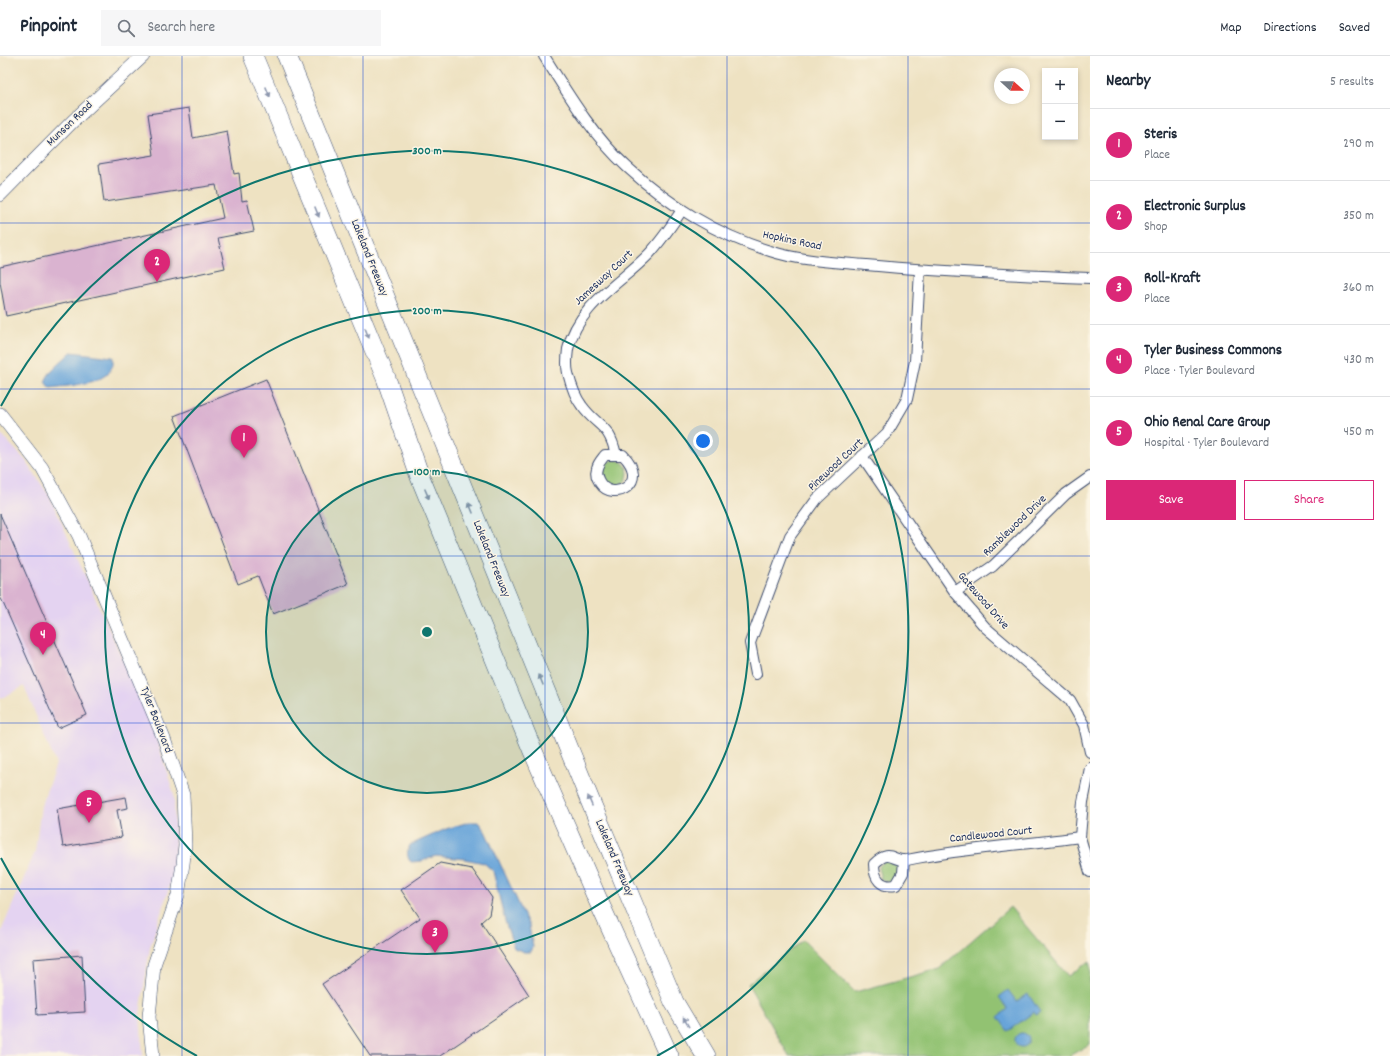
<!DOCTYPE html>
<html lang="en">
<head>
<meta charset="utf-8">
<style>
	body { margin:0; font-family:Dekko,sans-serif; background:#f6f6f7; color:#1f2937 }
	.controls { position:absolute; right:12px; top:12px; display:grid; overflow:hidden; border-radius:0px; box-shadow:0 2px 6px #0003 }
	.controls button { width:36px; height:36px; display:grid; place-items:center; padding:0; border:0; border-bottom:1px solid #e0e1e3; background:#fff; color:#1f2937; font:20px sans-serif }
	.compass { position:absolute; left:994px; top:12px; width:36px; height:36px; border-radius:50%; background:#fff; box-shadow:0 2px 6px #0003; rotate:111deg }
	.you { position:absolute; left:703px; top:385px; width:14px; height:14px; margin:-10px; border:3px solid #fff; border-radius:50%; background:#1a73e8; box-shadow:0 0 0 6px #1a73e833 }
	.badge { display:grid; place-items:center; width:26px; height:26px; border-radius:50%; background:#db2777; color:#fff; font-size:13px; font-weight:700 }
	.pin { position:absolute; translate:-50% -33px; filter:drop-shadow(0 1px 2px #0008) }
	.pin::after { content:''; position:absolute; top:21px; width:14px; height:12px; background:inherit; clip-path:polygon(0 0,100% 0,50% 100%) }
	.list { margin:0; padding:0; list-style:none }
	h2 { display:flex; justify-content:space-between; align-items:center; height:52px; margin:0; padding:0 16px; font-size:17px }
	h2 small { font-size:13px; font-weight:400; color:#747a83 }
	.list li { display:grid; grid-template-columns:26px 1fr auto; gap:12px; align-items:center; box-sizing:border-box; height:72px; padding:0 16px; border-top:1px solid #e0e1e3 }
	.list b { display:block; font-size:15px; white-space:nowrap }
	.list p { margin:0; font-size:13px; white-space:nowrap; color:#747a83 }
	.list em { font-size:13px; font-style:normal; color:#747a83 }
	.actions { display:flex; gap:8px; padding:12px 16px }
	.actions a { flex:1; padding:9px 0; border:1px solid #db2777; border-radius:0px; text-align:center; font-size:14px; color:#db2777 }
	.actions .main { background:#db2777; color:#fff }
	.icon { flex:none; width:22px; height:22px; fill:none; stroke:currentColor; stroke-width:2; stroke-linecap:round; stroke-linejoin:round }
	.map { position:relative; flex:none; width:1090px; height:1000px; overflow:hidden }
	header { display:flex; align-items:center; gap:24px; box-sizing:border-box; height:56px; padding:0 20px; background:#fff; border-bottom:1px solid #e0e1e3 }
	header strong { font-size:19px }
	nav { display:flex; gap:22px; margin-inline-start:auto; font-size:14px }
	.search { width:280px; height:36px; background:#f6f6f7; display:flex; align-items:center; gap:10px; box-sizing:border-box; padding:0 14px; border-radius:0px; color:#747a83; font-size:15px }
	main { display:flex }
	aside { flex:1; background:#fff }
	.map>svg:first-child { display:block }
</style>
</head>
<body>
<header>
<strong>Pinpoint</strong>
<div class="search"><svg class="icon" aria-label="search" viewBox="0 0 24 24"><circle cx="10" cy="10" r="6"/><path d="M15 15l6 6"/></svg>Search here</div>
<nav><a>Map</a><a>Directions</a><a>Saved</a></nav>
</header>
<main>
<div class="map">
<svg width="1090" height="1000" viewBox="0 0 1090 1000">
	<rect width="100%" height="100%" fill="#fcf5e5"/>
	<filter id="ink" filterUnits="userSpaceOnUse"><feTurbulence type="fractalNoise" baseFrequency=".025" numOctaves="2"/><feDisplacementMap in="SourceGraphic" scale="8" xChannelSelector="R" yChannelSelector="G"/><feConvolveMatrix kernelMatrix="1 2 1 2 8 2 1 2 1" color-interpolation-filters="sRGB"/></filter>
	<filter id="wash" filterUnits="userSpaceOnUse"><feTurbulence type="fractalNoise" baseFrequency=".012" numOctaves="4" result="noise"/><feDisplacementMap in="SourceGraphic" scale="16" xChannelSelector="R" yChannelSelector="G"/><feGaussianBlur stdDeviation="0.9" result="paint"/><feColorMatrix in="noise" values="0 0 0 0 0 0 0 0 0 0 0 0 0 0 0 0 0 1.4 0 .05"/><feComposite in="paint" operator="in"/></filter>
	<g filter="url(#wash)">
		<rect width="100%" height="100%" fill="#eee2c2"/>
		<!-- built -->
		<polygon fill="#e4d3f1" points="0,377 26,405 50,441 152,669 174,738 175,792 172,823 150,891 140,958 143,1000 0,1000 0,878 35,796 41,750 56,708 24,630 0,643"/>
		<!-- green -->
		<g fill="#92c272" stroke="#567868">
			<circle cx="615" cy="417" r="13"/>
			<polygon points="887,804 898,811 898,817 889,827 881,823 878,812 884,805"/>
			<polygon points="1010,851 1068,920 1090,905 1090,988 1069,1000 789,1000 748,928 803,884 855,936 939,913"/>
		</g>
		<!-- water -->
		<g fill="#68a4d9" stroke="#426a9c">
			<path d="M71,296L113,301V309C111,312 109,317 106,319C93,329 65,330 50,332L45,326C51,311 61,307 71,296Z"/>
			<path d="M469,766H478L485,775L529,870L533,891L531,896H524L514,892L505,865L493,815L484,807L465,803L436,800L422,805L411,806C406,800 407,796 410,789L446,773Z"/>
			<polygon points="1008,934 1017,946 1028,938 1040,956 1036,959 1034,956 1008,975 998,961 1008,953 999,941"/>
			<circle cx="1022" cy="984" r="7"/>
		</g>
		<g id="blocks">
			<!-- building -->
			<g fill="#dab3d0">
				<polygon points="189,52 193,82 227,75 234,118 239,117 242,145 247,144 254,175 218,182 225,212 6,260 0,226 0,211 223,162 216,129 104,146 99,108 154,99 148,58"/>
				<polygon points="266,323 348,528 273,558 258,520 238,528 174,360"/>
				<polygon points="0,458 87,659 58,672 0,540"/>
				<polygon points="126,741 128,752 117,754 122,781 63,791 57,753"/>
				<polygon points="440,807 472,813 492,842 489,859 481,866 529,939 440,1000 370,1000 322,928 420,862 401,834"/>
				<polygon points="82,899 85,956 37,959 33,903"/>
			</g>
		</g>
	</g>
	<g filter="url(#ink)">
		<use href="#blocks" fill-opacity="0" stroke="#3b4a6d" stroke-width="1"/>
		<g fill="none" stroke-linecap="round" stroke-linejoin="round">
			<!-- minor casing -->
			<g stroke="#3b4a6d" stroke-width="12">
				<g id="minor">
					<path d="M544,0C568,38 593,80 627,111C667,148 717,179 770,195C800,205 835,206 866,209C941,216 1015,219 1090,222"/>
					<path d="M605,399H623C651,427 613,447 600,427C597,422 595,418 597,412C598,407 602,403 605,399Z"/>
					<path d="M616,399C609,367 598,372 582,350C575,341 571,329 568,317C566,309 567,301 568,293C578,249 620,228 649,198C662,184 672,169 682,154"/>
					<polyline points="862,400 955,536 985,571 1070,644 1084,669 1090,696"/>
					<polyline points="955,536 993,510 1066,438 1090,421"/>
					<polyline points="756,618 750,587 790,480 817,443 887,377 907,343 915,305 920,214"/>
					<polyline points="1090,712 1083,746 1080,781 1090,816"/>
					<path d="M904,804L903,817L896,829C881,832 874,823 874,808C891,791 893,807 907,804C964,792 1023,789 1080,781"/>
				</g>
			</g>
			<!-- tertiary casing -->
			<g stroke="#3b4a6d" stroke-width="14">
				<g id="tertiary">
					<polyline points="0,139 73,65 143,0"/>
					<polyline points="0,358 42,412 79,480 164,683 183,739 185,789 183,808 178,839 154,909 149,961 153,1000"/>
				</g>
			</g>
			<!-- motorway casing -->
			<g stroke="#3b4a6d" stroke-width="20">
				<g id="motorway">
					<polyline points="253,0 386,322 420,421 532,693 597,842 669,1000"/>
					<polyline points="287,0 589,742 674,946 706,1000"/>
				</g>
			</g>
			<!-- minor -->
			<use href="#minor" stroke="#fff" stroke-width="10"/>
			<!-- tertiary -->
			<use href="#tertiary" stroke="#fff" stroke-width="13"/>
			<!-- motorway -->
			<use href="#motorway" stroke="#fff" stroke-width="19"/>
		</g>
		<!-- one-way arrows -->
		<defs><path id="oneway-solid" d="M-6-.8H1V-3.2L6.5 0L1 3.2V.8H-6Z"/></defs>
		<g fill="#8d97ae">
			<use href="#oneway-solid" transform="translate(268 36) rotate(68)"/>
			<use href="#oneway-solid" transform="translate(317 156) rotate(68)"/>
			<use href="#oneway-solid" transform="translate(367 277) rotate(68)"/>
			<use href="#oneway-solid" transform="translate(427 438) rotate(67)"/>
			<use href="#oneway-solid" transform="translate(471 452) rotate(-112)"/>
			<use href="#oneway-solid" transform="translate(541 624) rotate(-112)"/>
			<use href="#oneway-solid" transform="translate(590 745) rotate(-113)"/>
			<use href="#oneway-solid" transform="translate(686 966) rotate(-120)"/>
		</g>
	</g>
	<!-- grid -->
	<path fill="none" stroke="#1d4ed8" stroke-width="1" stroke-opacity="0.55" d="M182,0V1000M363,0V1000M545,0V1000M727,0V1000M908,0V1000M0,167H1090M0,333H1090M0,500H1090M0,667H1090M0,833H1090"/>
	<!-- distance rings -->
	<circle cx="427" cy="576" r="161" fill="#0f766e" fill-opacity=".12"/>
	<g fill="none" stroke="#0f766e" stroke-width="2">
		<circle cx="427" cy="576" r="161"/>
		<circle cx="427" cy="576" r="322"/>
		<path d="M197 1000A482 482 0 0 1 1 802M1 350A482 482 0 1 1 657 1000"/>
	</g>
	<g text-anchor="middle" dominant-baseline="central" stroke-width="3" stroke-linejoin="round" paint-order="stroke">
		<!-- street labels -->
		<g font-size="12" fill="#1b2f5e" stroke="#fcf5e5">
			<text transform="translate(70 68) rotate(-44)">Munson Road</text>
			<text transform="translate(792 185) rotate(12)">Hopkins Road</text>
			<text transform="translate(369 202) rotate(68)">Lakeland Freeway</text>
			<text transform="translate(604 222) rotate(-43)">Jamesway Court</text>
			<text transform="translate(836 409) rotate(-43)">Pinewood Court</text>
			<text transform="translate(1015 470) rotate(-44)">Ramblewood Drive</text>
			<text transform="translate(491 503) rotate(68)">Lakeland Freeway</text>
			<text transform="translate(983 545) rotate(49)">Gatewood Drive</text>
			<text transform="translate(156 664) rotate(69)">Tyler Boulevard</text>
			<text transform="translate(991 779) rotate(-6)">Candlewood Court</text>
			<text transform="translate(614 802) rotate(67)">Lakeland Freeway</text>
		</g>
	</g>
	<circle cx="427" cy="576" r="6" fill="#0f766e" stroke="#fcf5e5" stroke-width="2"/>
	<g font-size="12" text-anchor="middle" font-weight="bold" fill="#0f766e" stroke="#fcf5e5" stroke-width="3" stroke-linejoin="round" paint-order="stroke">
		<text x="427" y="98">300 m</text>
		<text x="427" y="258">200 m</text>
		<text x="427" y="419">100 m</text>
	</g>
</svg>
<div class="controls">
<button>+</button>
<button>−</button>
</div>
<svg class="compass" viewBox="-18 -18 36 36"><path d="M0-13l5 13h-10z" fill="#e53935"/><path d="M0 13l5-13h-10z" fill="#747a83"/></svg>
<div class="you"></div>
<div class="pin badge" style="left:244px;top:402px">1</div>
<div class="pin badge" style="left:157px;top:226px">2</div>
<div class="pin badge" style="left:435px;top:897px">3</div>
<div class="pin badge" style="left:43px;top:599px">4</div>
<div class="pin badge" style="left:89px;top:767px">5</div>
</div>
<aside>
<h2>Nearby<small>5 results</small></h2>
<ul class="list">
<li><span class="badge">1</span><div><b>Steris</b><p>Place</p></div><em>290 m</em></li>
<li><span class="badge">2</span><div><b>Electronic Surplus</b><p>Shop</p></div><em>350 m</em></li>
<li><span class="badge">3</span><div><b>Roll-Kraft</b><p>Place</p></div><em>360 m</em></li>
<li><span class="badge">4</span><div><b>Tyler Business Commons</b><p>Place · Tyler Boulevard</p></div><em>430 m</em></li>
<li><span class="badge">5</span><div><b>Ohio Renal Care Group</b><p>Hospital · Tyler Boulevard</p></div><em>450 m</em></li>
</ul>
<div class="actions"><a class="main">Save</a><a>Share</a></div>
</aside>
</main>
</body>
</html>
